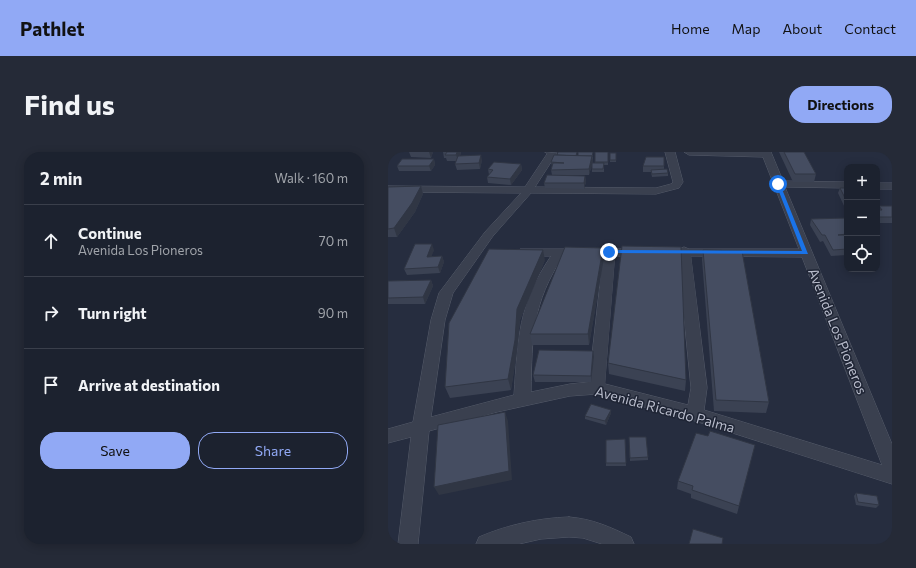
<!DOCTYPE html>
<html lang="en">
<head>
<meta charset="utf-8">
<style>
	body { margin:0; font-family:Commissioner,sans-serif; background:#252a37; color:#f1f3f6 }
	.controls { position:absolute; right:12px; top:12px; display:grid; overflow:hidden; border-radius:8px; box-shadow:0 2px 10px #0003 }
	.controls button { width:36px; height:36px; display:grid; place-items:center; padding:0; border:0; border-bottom:1px solid #3a3f4b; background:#1c222f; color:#f1f3f6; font:20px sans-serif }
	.stop { position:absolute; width:12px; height:12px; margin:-9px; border:3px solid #1a73e8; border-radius:50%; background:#fff }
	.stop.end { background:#1a73e8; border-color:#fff; box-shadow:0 1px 4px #0008 }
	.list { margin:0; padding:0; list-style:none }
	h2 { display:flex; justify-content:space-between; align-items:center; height:52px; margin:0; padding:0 16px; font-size:17px }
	h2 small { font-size:13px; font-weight:400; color:#a0a4aa }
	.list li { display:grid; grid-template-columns:26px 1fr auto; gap:12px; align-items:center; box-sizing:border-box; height:72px; padding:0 16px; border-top:1px solid #3a3f4b }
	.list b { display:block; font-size:15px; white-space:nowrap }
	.list p { margin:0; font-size:13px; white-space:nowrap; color:#a0a4aa }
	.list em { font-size:13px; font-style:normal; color:#a0a4aa }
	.actions { display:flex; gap:8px; padding:12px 16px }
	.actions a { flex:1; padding:9px 0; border:1px solid #91a9f5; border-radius:16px; text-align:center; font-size:14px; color:#91a9f5 }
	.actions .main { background:#91a9f5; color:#111 }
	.icon { flex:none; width:22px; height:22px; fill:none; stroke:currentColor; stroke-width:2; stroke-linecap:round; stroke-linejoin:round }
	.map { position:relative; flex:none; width:504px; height:392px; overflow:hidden; border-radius:16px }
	header { display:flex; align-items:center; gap:24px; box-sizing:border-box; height:56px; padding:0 20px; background:#91a9f5; color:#111 }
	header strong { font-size:19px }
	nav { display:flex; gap:22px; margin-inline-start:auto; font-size:14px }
	.intro { display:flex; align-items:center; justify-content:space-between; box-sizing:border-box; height:96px; padding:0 24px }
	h1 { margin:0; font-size:28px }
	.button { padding:10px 18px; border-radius:16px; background:#91a9f5; color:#111; font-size:14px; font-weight:700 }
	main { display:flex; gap:24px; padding:0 24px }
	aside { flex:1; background:#1c222f; border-radius:16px; box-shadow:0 2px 10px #0003 }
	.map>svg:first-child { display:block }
</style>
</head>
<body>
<header>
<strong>Pathlet</strong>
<nav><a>Home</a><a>Map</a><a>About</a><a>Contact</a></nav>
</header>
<div class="intro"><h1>Find us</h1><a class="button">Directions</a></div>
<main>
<aside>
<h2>2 min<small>Walk · 160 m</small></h2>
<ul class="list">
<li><svg class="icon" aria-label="ahead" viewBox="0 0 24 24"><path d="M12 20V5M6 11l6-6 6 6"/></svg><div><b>Continue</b><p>Avenida Los Pioneros</p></div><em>70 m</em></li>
<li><svg class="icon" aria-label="right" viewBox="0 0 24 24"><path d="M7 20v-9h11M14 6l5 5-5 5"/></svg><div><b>Turn right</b></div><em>90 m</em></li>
<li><svg class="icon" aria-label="arrive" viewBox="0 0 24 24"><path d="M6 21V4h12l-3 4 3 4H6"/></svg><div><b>Arrive at destination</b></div></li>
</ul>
<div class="actions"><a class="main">Save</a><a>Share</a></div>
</aside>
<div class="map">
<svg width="504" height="392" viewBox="0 0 504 392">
	<rect width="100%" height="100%" fill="#262d3f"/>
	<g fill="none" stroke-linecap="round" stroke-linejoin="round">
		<!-- minor casing -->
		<g stroke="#555b6a" stroke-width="1">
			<g id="minor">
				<path d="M157,0L169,1L147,35L268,36L283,32L285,30L277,0H287L295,30L291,36L268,42L143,41L105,84L65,141L57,168L43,265L126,243C130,186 130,153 163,104H136L130,100L132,97H291L296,95L301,97H411L375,5L301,3L296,0H383L395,29L459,30V36L397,35L504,292V332L307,269L209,242L182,244L109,260L41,279L30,392H10L23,285L0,291V277L25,270L43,168L51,141L97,80L133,41L0,40V34L137,35L159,2ZM175,104H215L201,230L182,232L143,240C144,184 144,152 175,104ZM227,104H290L303,236L300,253L217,232ZM303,104L414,105L494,313L316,258L319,236Z"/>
				<rect x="489" y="31" width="15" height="6"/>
				<path d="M181,365C205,367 222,375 243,385L246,392H214L195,386L181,385L153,387L131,392H88L91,385C119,373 150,366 181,365Z"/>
			</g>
		</g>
		<!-- minor -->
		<use href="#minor" fill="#3a404f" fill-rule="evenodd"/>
	</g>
	<!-- wall -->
	<g fill="#3b4253">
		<polygon points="21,0 45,0 43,6 23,5"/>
		<polygon points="55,0 73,0 72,4 94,8 92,17 69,18 67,12 68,9 59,9 58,6 56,6"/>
		<polygon points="205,0 205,9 201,23 164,23 163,18 164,14 163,10"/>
		<polygon points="207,0 220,0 220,13 216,13 216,20 204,20 204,17 207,11"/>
		<polygon points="391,0 416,0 428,22 426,30 405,30"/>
		<rect x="222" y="1" width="6" height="9"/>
		<polygon points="276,5 276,17 280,21 280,24 264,25 263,20 255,20 255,14"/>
		<polygon points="46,7 47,13 43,19 11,19 9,14"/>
		<polygon points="133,12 134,18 123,33 100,31 99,25 101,23 100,17"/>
		<polygon points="197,24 198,30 196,37 157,36 156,31"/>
		<polygon points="33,34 35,42 27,60 9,85 0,85 0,35"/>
		<polygon points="452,36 459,36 459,56 457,56 450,41"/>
		<polygon points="491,54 504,54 504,71 489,71 489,58"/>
		<polygon points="459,66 459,103 443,104 435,89 432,90 422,73 423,67"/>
		<polygon points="215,96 216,106 201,193 144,193 142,182"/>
		<polygon points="46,98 43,104 54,104 56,110 52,121 19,123 16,117"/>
		<polygon points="315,98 381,250 378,261 326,259 314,108"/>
		<polygon points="157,108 132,168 129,199 123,238 62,246 57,235"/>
		<polygon points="43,128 45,134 37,152 0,152 0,129"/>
		<polygon points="205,199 206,205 203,230 147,230 145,223"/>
		<polygon points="220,211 298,228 297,239 221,222"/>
		<polygon points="223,258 223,261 218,273 197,267 197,264"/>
		<polygon points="320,284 351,354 349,362 303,346 303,342 289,337 290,329"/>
		<polygon points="241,285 260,305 260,308 242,309"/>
		<polygon points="237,287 238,314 218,314 218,311"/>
		<polygon points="468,341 491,353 488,356 468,353 466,344"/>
	</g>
	<!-- shaded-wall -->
	<g fill="#303644">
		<polygon points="41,0 45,0 43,6"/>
		<polygon points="69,0 73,0 70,8 68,3"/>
		<polygon points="93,3 94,8 92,17 91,11"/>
		<polygon points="204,4 205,9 201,23 201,17"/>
		<polygon points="46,7 47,13 43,19 41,14"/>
		<polygon points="133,12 134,18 123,33 122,27"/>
		<polygon points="197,24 198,30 196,37 196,31"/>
		<polygon points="33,34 35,42 27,60 9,85 6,76"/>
		<polygon points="44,92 46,98 41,111 39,105"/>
		<polygon points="215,96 216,106 201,193 200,182"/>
		<polygon points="155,98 157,108 132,168 129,199 123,238 120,227 129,157"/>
		<polygon points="54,104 56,110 52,121 50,115"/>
		<polygon points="43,128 45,134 37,152 35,145"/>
		<polygon points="205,199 206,205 203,230 203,224"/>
		<polygon points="223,258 223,261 218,273 217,269"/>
		<polygon points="117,260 120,269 124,328 51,343 46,335"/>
	</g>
	<!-- building -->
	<g fill="#454d61" stroke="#303644">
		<polygon points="59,0 69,0 68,3 57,3"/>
		<polygon points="170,0 189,0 188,4 169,3"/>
		<polygon points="190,0 205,0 204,5 204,4 190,4"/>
		<rect x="207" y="0" width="13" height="10"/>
		<polygon points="396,0 416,0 428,22 407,22"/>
		<rect x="222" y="1" width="6" height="7"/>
		<polygon points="93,3 91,11 67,12 70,4"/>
		<polygon points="166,3 204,4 201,17 163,18 165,11 176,11 163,10"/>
		<polygon points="258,5 276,5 276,14 255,14"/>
		<polygon points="14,7 46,7 41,14 9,14"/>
		<polygon points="106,10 133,12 122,27 99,25 105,18 100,17"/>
		<polygon points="204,11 216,11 215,17 204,17"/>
		<polygon points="279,17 280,21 264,22 263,18"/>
		<polygon points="159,23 197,24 196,31 156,31"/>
		<polygon points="33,34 24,51 6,76 0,77 0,35"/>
		<polygon points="452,36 459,36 459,50"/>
		<polygon points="491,54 504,54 504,65 491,65 489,62 489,58 494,58"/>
		<polygon points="459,66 459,82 450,83 459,83 459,97 445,98 437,83 434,83 423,67"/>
		<polygon points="27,92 44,92 39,105 54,104 50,115 16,117"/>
		<polygon points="234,94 293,95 298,228 220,211"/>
		<polygon points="177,95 215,96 200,182 142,182"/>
		<polygon points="101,97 155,98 129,157 127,188 120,227 57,235 61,171"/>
		<polygon points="315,98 354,99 381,250 328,248"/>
		<polygon points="43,128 35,145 0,146 0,129"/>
		<polygon points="151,198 205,199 203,224 145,223"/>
		<polygon points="203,252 223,258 217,269 197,264"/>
		<polygon points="117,260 121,319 46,335 50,273"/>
		<polygon points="322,279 367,293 351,354 304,338 305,334 290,329 308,281 320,284"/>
		<polygon points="241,285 258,285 260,305 242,306"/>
		<polygon points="237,287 238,311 218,311 218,288"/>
		<polygon points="468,341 489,344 491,353 470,350"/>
		<polygon points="305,377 335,386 334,392 301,392"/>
	</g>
	<!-- route -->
	<polygon fill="#1a73e8" points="390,30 392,32 420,102 221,101 218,100 221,98 414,99 388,32"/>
	<g text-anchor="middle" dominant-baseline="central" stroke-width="3" stroke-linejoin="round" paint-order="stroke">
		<!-- street labels -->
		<g font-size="14" fill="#b7bbca" stroke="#1f2535">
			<text transform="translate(450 179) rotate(68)">Avenida Los Pioneros</text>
			<text transform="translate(277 257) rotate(15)">Avenida Ricardo Palma</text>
		</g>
	</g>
</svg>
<div class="controls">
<button>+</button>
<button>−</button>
<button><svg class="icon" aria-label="locate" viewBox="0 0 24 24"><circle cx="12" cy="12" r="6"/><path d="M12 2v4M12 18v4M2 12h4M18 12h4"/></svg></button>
</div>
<div class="stop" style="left:390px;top:32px"></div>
<div class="stop end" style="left:221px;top:100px"></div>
</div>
</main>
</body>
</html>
